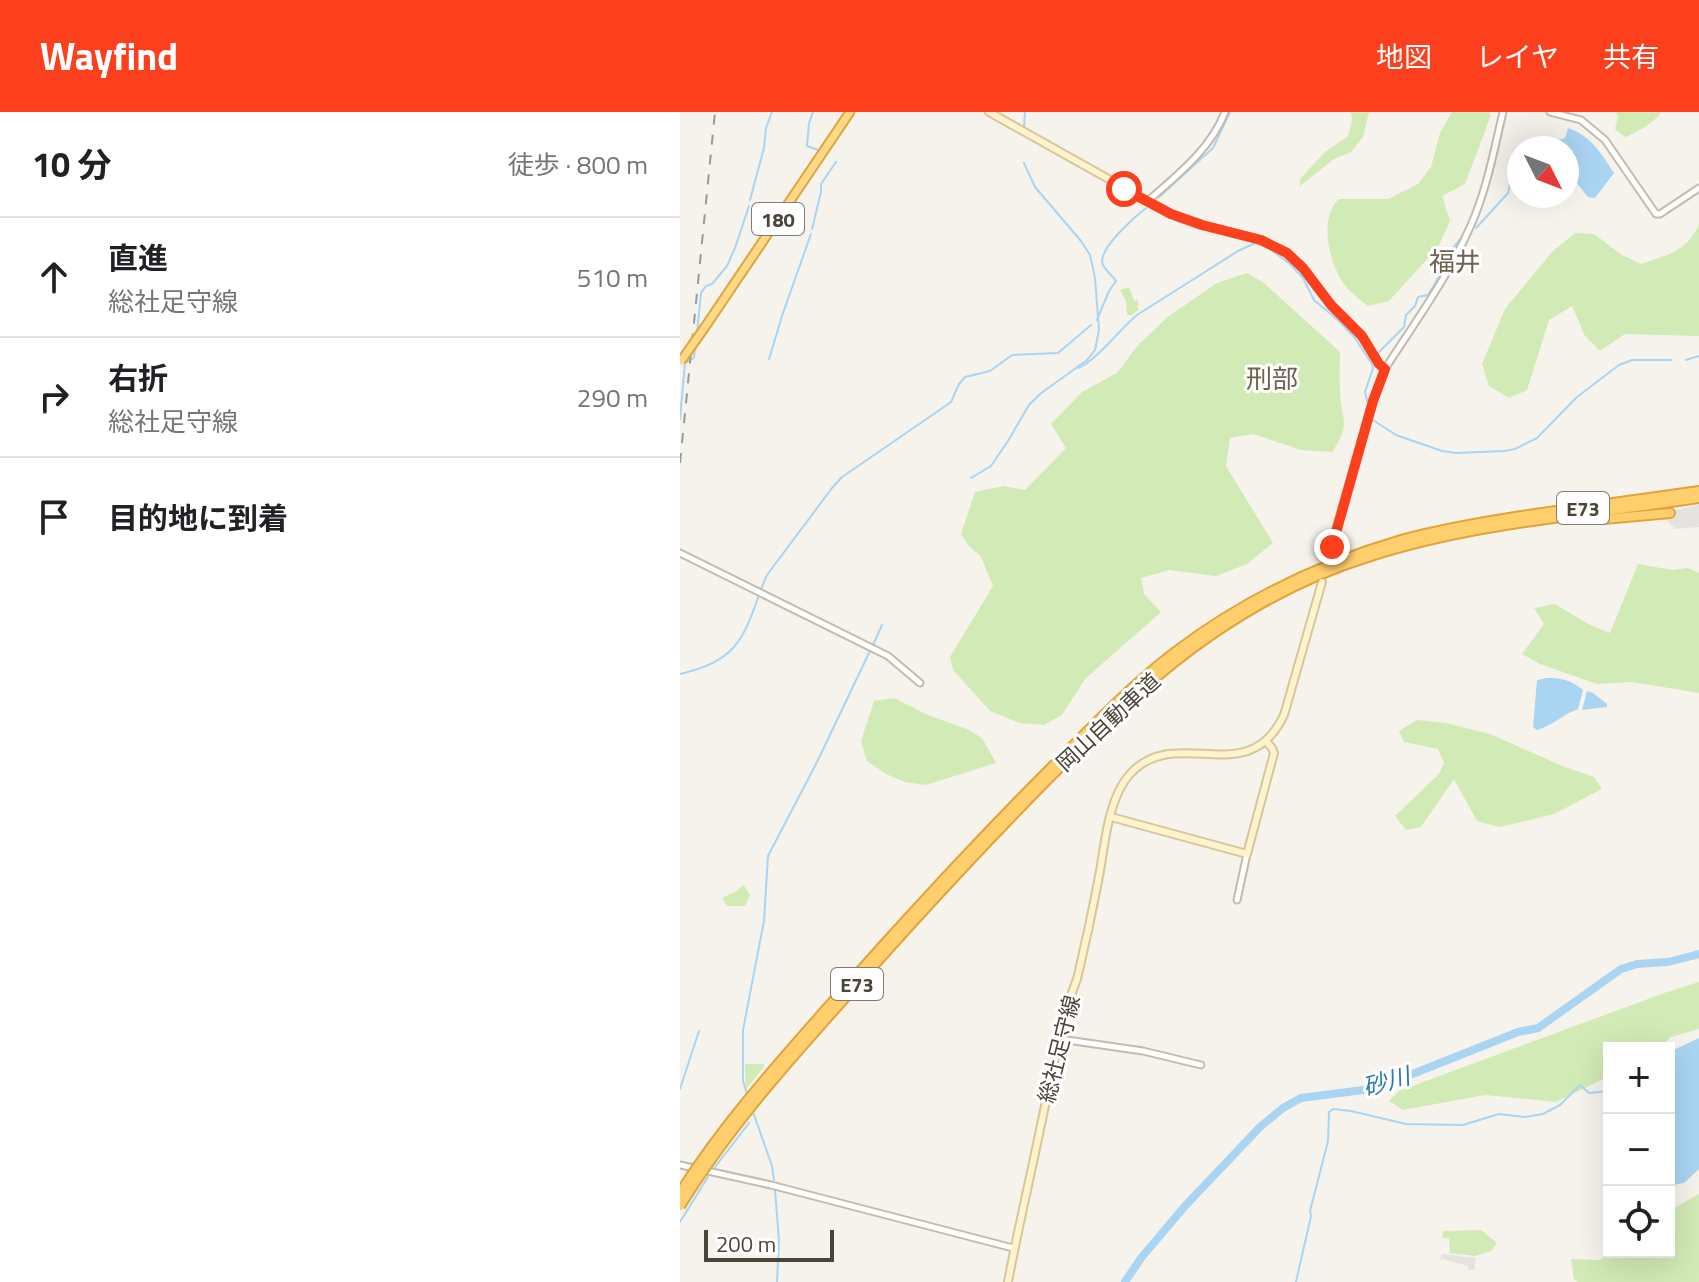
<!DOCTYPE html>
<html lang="ja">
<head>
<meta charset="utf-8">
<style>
	body { margin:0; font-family:"Titillium Web","Noto Sans JP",sans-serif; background:#f6f6f6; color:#202124 }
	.controls { position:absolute; right:24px; bottom:24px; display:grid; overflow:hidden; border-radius:0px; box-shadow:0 8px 32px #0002 }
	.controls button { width:72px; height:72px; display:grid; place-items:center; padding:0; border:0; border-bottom:2px solid #e0e0e0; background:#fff; color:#202124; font:40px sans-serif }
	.compass { position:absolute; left:827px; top:24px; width:72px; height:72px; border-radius:50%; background:#fff; box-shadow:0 8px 32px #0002; rotate:132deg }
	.scale { position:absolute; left:24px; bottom:20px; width:130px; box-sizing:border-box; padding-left:8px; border:4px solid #4b4439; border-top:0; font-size:22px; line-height:28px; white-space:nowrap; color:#4b4439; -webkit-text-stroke:6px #fff; paint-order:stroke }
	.stop { position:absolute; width:24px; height:24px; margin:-18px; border:6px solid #fc3f1d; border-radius:50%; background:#fff }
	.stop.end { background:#fc3f1d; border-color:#fff; box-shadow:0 2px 8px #0008 }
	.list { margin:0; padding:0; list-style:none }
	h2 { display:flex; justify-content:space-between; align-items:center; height:104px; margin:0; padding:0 32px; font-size:34px }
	h2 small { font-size:26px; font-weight:400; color:#757577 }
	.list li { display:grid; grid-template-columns:52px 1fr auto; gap:24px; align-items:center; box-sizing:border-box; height:120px; padding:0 32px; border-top:2px solid #e0e0e0 }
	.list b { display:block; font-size:30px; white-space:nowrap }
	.list p { margin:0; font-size:26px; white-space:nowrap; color:#757577 }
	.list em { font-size:26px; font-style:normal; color:#757577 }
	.icon { flex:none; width:44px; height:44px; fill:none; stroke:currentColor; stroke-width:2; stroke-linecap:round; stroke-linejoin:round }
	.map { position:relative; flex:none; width:1019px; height:1170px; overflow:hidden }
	header { display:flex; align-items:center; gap:48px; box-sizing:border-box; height:112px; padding:0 40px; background:#fc3f1d; color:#fff }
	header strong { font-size:38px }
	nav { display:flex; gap:44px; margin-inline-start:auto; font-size:28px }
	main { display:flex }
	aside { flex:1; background:#fff }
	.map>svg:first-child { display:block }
</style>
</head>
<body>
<header>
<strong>Wayfind</strong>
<nav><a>地図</a><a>レイヤ</a><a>共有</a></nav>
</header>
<main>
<aside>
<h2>10 分<small>徒歩 · 800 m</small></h2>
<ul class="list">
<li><svg class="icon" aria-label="ahead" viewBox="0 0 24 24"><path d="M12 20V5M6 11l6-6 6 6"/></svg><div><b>直進</b><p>総社足守線</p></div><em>510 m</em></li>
<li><svg class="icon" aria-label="right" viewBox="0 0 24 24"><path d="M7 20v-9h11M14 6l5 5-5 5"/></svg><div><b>右折</b><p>総社足守線</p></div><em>290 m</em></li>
<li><svg class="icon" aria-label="arrive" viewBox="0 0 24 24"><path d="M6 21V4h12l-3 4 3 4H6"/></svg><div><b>目的地に到着</b></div></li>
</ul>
</aside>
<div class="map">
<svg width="1019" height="1170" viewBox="0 0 1019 1170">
	<rect width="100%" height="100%" fill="#f6f3ec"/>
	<!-- green -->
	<g fill="#d2eab5">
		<polygon points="671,0 689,0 683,25 671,40 654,47 620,74 620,67 645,40 668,24 672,8"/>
		<path d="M772,0H808L811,3L785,72L762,84L770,109L758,135L709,189L688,194C681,189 674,183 668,177C650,157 637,107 659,87H708L738,72L751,55L760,21Z"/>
		<path d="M936,0H981C975,11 959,18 948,24L945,25L935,17L938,4Z"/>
		<path d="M1019,112V224L945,222L920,239L905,224L892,194L869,208L847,278L829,286L809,274L802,252L825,197L872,140L895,121L914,122L942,143L961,152C987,143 1007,140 1019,112Z"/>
		<path d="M567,161L584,171L660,240C660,253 659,266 660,279C661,309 672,311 652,340L621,338L573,322L550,326L546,354L593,431L567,452L536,464L489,458L461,466L464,482L481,500L405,567L382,603L364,613L340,611L310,599L273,558L270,545L313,474L301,445L289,434L281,422L295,380L324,374L345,378L386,336L371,312L402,280L437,261L458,233L489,204L537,171Z"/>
		<polygon points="449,175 454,189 457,188 459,193 457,195 459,197 452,203 447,203 446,189 440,178"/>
		<polygon points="958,452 992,458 1008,456 1019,461 1019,581 952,570 917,572 860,552 842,542 864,512 854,496 875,492 908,512 930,521"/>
		<polygon points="214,586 248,603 289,618 302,626 316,651 246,673 225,670 206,662 187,649 181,629 194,589"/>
		<polygon points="737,608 766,611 810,622 882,654 914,665 922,677 874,702 846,709 819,715 797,709 774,667 741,715 726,718 715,704 759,662 764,651 758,637 724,630 719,619"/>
		<polygon points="64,773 70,783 65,794 47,794 42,786 55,780"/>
		<polygon points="1019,870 1019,917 991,925 979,936 929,936 929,964 876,990 805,983 723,998 709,989 719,979 987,880"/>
		<polygon points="65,952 84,952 84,955 66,977"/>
		<polygon points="1019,1082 1019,1170 898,1170 894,1168 891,1147 920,1148 929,1140 989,1140 989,1099"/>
		<polygon points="801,1118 817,1131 811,1139 795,1144 770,1141 769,1126 762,1126 763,1119"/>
	</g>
	<!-- parking -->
	<g fill="#e5e3e0">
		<polygon points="1019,392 1019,415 995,417 979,400 1001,397"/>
		<polygon points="762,1142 796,1146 794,1158 788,1158 788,1154 763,1147 759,1149"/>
	</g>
	<!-- water -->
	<g fill="#a9d4f2">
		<path d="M888,16C910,23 922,42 934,61L915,86L908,85L887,59V36H869L863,29L864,28L871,30L885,26Z"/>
		<path d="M867,566C882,566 891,568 903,578L898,597C883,602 872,614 857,618L853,615L857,568Z"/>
		<polygon points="907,579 913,581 927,592 927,595 902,598"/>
		<polygon points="1019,926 1019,1057 1004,1071 989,1074 989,940"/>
	</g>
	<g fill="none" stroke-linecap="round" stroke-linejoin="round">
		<!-- stream -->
		<g stroke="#a9d4f2" stroke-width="2">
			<polyline points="133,0 129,11 127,34 138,38"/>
			<polyline points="344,15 345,0"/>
			<polyline points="479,85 533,36 550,0"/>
			<polyline points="70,88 84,36 86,16 92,0"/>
			<polyline points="796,116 828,81 833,58 839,51"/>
			<polyline points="132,117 141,80 141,72 156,50"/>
			<path d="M417,208L429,179L436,169C433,164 426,159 423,153C416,138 455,105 466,96"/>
			<polyline points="17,221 21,181 26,174 32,172 47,154 55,136 69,94"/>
			<polyline points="698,241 724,215 726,203 735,194 738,185 748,183 773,142 773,136 782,125"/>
			<polyline points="89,247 103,201 131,122"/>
			<polyline points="1006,248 1019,244"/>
			<path d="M398,256C415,250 441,216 457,203L558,139L575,131L586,134L610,152L623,166L634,188L659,209L675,226L692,252L693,256L685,280L688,292"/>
			<polyline points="0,307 5,251 14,246 15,235"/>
			<polyline points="693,308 716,323 762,339 776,341 824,339 835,337 857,326 897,285 939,253 952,248 991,248"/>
			<polyline points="291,366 311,354 328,329 349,293 360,282 407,248 415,238 419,218 415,166 410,143 401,129 355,75 344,51"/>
			<polyline points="81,477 87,463 152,376 162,365 264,295 271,290 279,272 285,265 310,259 332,243 378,241 411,213"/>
			<polyline points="193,533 202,513"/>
			<path d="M0,562C53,549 62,532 79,483"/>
			<polyline points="0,977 19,919"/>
			<polyline points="67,982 63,969 63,918 84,809 88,744 137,650 190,539"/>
			<polyline points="73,1000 92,1054 94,1068"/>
			<polyline points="35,1055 69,1011"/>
			<polyline points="95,1078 99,1129 97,1170"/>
			<polyline points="0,1110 28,1065"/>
			<polyline points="616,1170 631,1104 630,1099 648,1029 649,1000 653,997 671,999 726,1012 783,1013 819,1002 845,1005 863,1002 880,993 900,973 909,981 929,979"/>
		</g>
		<!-- river -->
		<polyline stroke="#a9d4f2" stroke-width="8" points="445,1170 461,1146 505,1094 580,1015 603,996 621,986 691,977 735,961 838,920 858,916 941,857 957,852 988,850 1019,842"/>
		<!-- tertiary casing -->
		<g stroke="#c2bbae" stroke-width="9">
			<g id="tertiary">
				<polyline points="870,0 901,8 925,28 976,102 980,102 1019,76"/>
				<path d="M468,89C498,62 530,38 545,0"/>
				<path d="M705,257C735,210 769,164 791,113C807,77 814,38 823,0"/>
				<polyline points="0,441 208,544 240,571"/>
				<polyline points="557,788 567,742"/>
				<polyline points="380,927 463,939 521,953"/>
				<polyline points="0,1053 91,1073 333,1136"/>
			</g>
		</g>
		<!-- secondary casing -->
		<g stroke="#d6c79b" stroke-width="10">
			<g id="secondary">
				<polyline points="309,0 491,102 522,113 581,128 607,141 623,156 651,193 682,224 699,252 705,257 693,289 649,442"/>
				<polyline points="431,705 567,742 594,641 592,636 586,629"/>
				<path d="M328,1170C337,1122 348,1075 358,1027C367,985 375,943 385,902C388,890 393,878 397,867C401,851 404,835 408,819C412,799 416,780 420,759C425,729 429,685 450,662C496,611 568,680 604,603L642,470"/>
			</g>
		</g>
		<!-- trunk casing -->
		<g stroke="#e0a43c" stroke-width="11">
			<polyline id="trunk" points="25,215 170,0"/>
		</g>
		<!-- motorway casing -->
		<g stroke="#e0a43c" stroke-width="12">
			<g id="motorway">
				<polyline points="903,406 924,407 990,401"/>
				<path d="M366,661C407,620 448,576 494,541C562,489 639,452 721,428C769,415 819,407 869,400C919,393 969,386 1019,379"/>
				<path d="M370,665C422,614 473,562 534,521C582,488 636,461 691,444C797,410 910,403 1019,386"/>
			</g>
		</g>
		<!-- tertiary -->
		<use href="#tertiary" stroke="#fff" stroke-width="5"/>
		<!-- secondary -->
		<use href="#secondary" stroke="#fff3cd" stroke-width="6"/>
		<!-- trunk -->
		<use href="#trunk" stroke="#ffd985" stroke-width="7"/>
		<!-- motorway -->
		<use href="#motorway" stroke="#ffcf6e" stroke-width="8"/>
		<!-- rail -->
		<polyline stroke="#9a9a9a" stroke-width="2" stroke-dasharray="10 10" stroke-linecap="butt" points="0,351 35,0"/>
		<!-- trunk-bridge casing -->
		<g stroke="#e0a43c" stroke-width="11" stroke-linecap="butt">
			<polyline id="trunk-bridge" points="1,249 25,215"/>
		</g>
		<!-- motorway-bridge casing -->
		<g stroke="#e0a43c" stroke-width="12" stroke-linecap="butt">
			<g id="motorway-bridge">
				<path d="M0,1081C43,1013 96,954 149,894C219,815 291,736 366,661"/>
				<path d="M0,1094C46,1019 104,954 163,888C230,812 299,737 370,665"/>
			</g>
		</g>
		<!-- trunk-bridge -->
		<use href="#trunk-bridge" stroke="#ffd985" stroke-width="7"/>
		<!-- motorway-bridge -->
		<use href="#motorway-bridge" stroke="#ffcf6e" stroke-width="8"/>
	</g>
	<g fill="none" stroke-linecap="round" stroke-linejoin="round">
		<!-- route -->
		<polyline stroke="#fc3f1d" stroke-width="10" points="444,77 491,102 522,113 581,128 607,141 623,156 651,193 682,224 699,252 705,257 693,289 652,435"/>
	</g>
	<g text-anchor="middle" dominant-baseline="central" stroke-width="6" stroke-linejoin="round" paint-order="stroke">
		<!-- shield labels -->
		<g fill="#fff" stroke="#817c74" stroke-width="2">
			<rect x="72" y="91" width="52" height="32" rx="6"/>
			<rect x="877" y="380" width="52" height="32" rx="6"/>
			<rect x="151" y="856" width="52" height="32" rx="6"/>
		</g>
		<g font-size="20" font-weight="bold" fill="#4b4439">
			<text x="98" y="107">180</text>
			<text x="903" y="396">E73</text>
			<text x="177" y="872">E73</text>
		</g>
		<!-- street labels -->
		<g font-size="22" fill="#4b4439" stroke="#fff">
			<text transform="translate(428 610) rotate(-43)">岡山自動車道</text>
			<text transform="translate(379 937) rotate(-76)">総社足守線</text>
		</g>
		<!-- water labels -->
		<g font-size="24" font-style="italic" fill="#2e7ab2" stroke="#fff">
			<text transform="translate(706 969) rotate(-16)">砂川</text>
		</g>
		<!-- quarter labels -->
		<g font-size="26" fill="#6e6250" stroke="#fff">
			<text x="775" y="149">福井</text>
			<text x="592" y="266">刑部</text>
		</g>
	</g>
</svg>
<div class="controls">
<button>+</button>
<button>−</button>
<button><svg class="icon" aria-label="locate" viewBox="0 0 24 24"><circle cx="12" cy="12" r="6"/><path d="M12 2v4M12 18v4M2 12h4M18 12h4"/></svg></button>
</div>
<svg class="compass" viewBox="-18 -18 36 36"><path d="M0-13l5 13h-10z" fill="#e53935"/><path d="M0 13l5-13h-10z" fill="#757577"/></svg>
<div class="scale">200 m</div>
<div class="stop" style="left:444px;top:77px"></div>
<div class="stop end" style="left:652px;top:435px"></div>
</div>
</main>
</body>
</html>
